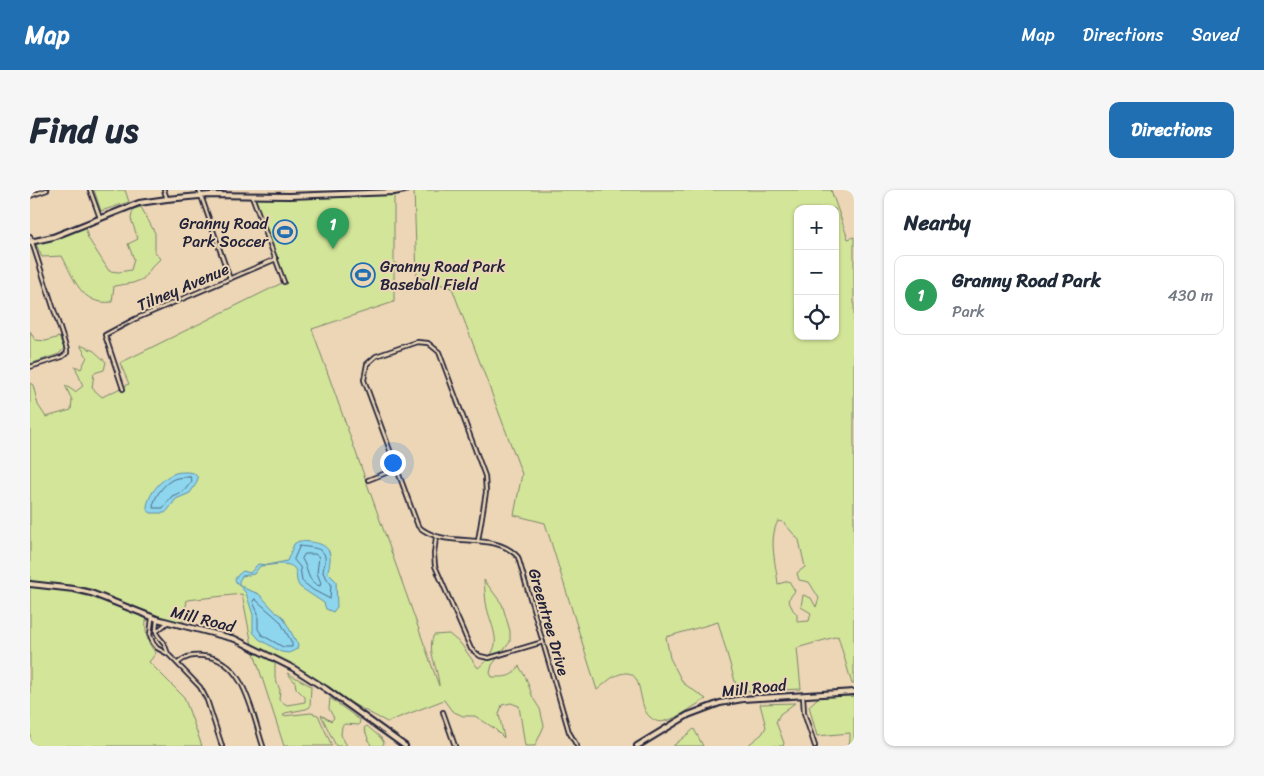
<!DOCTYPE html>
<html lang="en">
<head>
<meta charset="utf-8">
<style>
	body { margin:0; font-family:Sriracha,sans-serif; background:#f6f6f7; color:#1f2937 }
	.controls { position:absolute; right:15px; top:15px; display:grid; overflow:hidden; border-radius:10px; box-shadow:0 1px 4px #0004 }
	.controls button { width:45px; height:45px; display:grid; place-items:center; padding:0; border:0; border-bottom:1px solid #e0e1e3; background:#fff; color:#1f2937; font:25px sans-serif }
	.you { position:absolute; left:362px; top:272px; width:18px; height:18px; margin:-12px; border:4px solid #fff; border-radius:50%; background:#1a73e8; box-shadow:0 0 0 8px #1a73e833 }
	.badge { display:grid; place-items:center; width:32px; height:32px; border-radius:50%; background:#1f6fb2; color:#fff; font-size:16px; font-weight:700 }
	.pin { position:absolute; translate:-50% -41px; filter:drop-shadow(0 1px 2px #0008) }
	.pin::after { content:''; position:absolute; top:26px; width:18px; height:15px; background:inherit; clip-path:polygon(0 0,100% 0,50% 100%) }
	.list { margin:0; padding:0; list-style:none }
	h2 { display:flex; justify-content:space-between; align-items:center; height:65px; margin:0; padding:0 20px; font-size:21px }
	h2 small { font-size:16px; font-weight:400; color:#747a83 }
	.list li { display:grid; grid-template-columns:32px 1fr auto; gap:15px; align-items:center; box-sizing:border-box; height:80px; margin:0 10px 10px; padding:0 10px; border:1px solid #e0e1e3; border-radius:10px }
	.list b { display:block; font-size:19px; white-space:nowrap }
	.list p { margin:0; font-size:16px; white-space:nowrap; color:#747a83 }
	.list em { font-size:16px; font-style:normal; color:#747a83 }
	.icon { flex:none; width:28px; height:28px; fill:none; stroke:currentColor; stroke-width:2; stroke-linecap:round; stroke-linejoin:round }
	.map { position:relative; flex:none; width:824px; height:556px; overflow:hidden; border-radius:10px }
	header { display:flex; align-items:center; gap:30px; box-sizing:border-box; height:70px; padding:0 25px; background:#1f6fb2; color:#fff }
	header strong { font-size:24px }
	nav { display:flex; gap:28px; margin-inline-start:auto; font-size:18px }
	.intro { display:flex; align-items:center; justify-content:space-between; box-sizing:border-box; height:120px; padding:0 30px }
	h1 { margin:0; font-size:35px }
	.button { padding:12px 22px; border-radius:10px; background:#1f6fb2; color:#fff; font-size:18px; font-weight:700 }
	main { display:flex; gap:30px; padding:0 30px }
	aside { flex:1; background:#fff; border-radius:10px; box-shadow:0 1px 4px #0004 }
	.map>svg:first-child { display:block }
</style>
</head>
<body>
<header>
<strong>Map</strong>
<nav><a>Map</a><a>Directions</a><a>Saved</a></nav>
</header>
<div class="intro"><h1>Find us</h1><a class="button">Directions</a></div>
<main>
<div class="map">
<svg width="824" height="556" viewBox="0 0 824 556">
	<rect width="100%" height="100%" fill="#ecd6b5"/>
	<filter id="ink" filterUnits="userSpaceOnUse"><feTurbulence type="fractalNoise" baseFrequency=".02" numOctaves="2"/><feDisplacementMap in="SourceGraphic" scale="10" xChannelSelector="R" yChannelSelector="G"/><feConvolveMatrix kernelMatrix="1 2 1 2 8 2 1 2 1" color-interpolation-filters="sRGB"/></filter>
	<g filter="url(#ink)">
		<!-- green -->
		<g fill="#d3e599" stroke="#7a846a" fill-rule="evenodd">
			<polygon points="64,0 95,0 99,12 71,21"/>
			<path d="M384,0H801L818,49L824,47V494H822L808,446L767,458L771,499L708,502L688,432L636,447L640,468L653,493L676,509C663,516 649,528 635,531C629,533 625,531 620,527C605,515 617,471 585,486C579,489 572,496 567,500L515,333L484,325L492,284L422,98L387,87ZM768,19H805V146H768ZM748,331L753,332L769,350L775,377L767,383L769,390L779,392L789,408L786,417L781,408L773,405L771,417L781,423L779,431L767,432V424L763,420L758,410L765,401L759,391L748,394C746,374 738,350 748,331Z"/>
			<path d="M364,2V73L367,74L364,79V112L282,139L409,496C409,480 396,460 404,445L419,444L431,454L448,478C475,456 464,445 457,418C455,409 455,399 454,390L472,414L480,441V452L462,475L460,483L462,487C475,487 482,488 489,476L496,488L503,508L510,519L514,536L505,556H495L489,516L481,513L472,515L469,524L474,548L464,538L445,526H433L422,521L414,510L357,532L242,471L245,474V488L250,500L249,510L257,515L275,512V507L266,498L265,492L257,483L281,496L280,517L276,519L255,523L253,526L281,523L288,525L302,556H254L224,463C218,459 211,455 204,452C177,441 144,439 116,430C115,444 117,453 126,463L119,472L154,507L172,556H0V193L3,195L8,215L16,227L41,220L42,210L35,195L45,202L53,196L45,176L51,179L57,167L50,155L64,161L76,172L74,180L64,183L62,198L72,207L99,194L90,173L254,92L222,6ZM212,404L222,455L194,444L153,434L157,410Z"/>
			<path d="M111,17L125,43V62L130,69L122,77L113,89L103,93L84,96L82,112C51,116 44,88 32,66L12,67L6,54L55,37L58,48L79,81L89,82L101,80L104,69L98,54L108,49L101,29L103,19Z"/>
			<polygon points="0,141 5,150 16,151 29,147 34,158 29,164 0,174"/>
			<polygon points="824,506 824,556 818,556 820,550 820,543 787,546 779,516 789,507"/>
			<polygon points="300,508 330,530 329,535 315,534 312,536 311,545 317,556 306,556 291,525 301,531 304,528 299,519"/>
			<polygon points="765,513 750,524 746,532 754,553 753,556 717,556 732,544 736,537 730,514"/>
			<polygon points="337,536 351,548 354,553 352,556 341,556 334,538"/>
			<polygon points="664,539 673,556 643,556"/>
		</g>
		<!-- water -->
		<g fill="#8dd6ee" stroke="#628ea6">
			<path d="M157,282L164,283L168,288L166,294L160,303L146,309L138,320L135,323H121L117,320C116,307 130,290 141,285C146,282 152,282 157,282Z"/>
			<path d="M269,351C282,352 302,352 300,370C300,375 298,378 298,383L306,391L307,417L303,422L296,419L294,413L270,397C266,392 267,388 266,382C263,369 240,376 230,376L224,384L212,386L209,391V394L216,399L229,404L244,420L253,427L268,455L267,459L259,463L251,462L229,449L223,442V425L216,403L206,392L205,389L208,385L213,381L220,383L228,374L237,375L257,371L264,354Z"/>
		</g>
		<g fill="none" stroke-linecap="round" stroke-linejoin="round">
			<!-- shore -->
			<g stroke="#4d6a83" stroke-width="1">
				<path d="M160,287L162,291L154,301L142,306L133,318H123C123,308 134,293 144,289C149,287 155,287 160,287Z"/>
				<path d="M270,356C279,358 297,356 295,371C295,375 293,378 293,383L301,394L300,409L283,400L272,391L270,377L264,370Z"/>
				<path d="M275,364H285L289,367L287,383L291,393L290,396C276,392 279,379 272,369Z"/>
				<polygon points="225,409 250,431 262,453 262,457 253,457 232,445 228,439 228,423 223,412"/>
			</g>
			<!-- street casing -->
			<g stroke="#22223b" stroke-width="6">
				<g id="street">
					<polyline points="60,0 70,28"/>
					<polyline points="134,0 137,9"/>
					<polyline points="169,0 200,89"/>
					<polyline points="0,6 17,0"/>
					<polyline points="222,6 254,92"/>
					<polyline points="0,46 37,160 37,163 32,167 0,177"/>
					<polyline points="93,199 75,145 105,129 246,69"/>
					<polyline points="338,290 366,279"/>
					<polyline points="406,347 404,364 405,376 441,459 450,466 459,468 513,452"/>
					<path d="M448,351L456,302L455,286L409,162L398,153L387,152L346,166L337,174L334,190L388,336C415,361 463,339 488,367L539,542L547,556"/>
					<polyline points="122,428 120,445 123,453 127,458 138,464 170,497 177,510 192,556"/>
					<polyline points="137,433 126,442 128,446 134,453 138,464"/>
					<polyline points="126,441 127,429"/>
					<path d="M148,473C156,466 163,465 173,466C215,469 222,524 233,556"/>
					<polyline points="773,506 774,523 785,556"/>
					<polyline points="413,522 425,556"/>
				</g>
			</g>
			<!-- secondary casing -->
			<g stroke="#22223b" stroke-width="8">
				<g id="secondary">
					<polyline points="0,52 23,47 109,13 137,9 180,5 259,6 364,2 375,0"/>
					<polyline points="0,394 44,399 61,403 127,429 205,449 263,478 296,499 375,556"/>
					<polyline points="607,556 658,525 690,513 713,509 824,502"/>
				</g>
			</g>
			<!-- street -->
			<use href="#street" stroke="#ecd6b5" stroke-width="2.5"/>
			<!-- secondary -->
			<use href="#secondary" stroke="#ecd6b5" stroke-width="4"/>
		</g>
	</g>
	<!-- icons -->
	<defs>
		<g id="stadium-ring" transform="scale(1.25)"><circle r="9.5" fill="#ecd6b5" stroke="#1f6fb2" stroke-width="1.5"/><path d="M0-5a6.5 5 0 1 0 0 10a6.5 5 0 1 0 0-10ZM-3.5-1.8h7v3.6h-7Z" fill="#1f6fb2"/></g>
	</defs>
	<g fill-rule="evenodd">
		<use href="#stadium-ring" x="255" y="42"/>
		<use href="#stadium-ring" x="333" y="85"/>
	</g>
	<g text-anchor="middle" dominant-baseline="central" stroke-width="4" stroke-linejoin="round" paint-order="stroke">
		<!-- poi labels -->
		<g font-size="16" fill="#22223b" stroke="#ecd6b5" text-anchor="end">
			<text x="238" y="33">Granny Road<tspan x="238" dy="18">Park Soccer</tspan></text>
			<text x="350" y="76" text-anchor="start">Granny Road Park<tspan x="350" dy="18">Baseball Field</tspan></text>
		</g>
		<!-- street labels -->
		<g font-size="16" fill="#22223b" stroke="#ecd6b5">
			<text transform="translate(153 97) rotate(-23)">Tilney Avenue</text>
			<text transform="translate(173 429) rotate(14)">Mill Road</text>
			<text transform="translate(519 432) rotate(74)">Greentree Drive</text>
			<text transform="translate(724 498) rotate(-6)">Mill Road</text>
		</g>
	</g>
</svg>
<div class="controls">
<button>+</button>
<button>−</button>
<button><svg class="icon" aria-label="locate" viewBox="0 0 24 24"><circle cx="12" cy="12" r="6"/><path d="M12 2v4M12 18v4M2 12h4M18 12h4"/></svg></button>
</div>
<div class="you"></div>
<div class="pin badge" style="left:303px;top:59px;background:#2e9e5b">1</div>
</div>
<aside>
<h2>Nearby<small></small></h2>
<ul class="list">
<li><span class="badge" style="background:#2e9e5b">1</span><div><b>Granny Road Park</b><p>Park</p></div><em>430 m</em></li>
</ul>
</aside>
</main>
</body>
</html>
